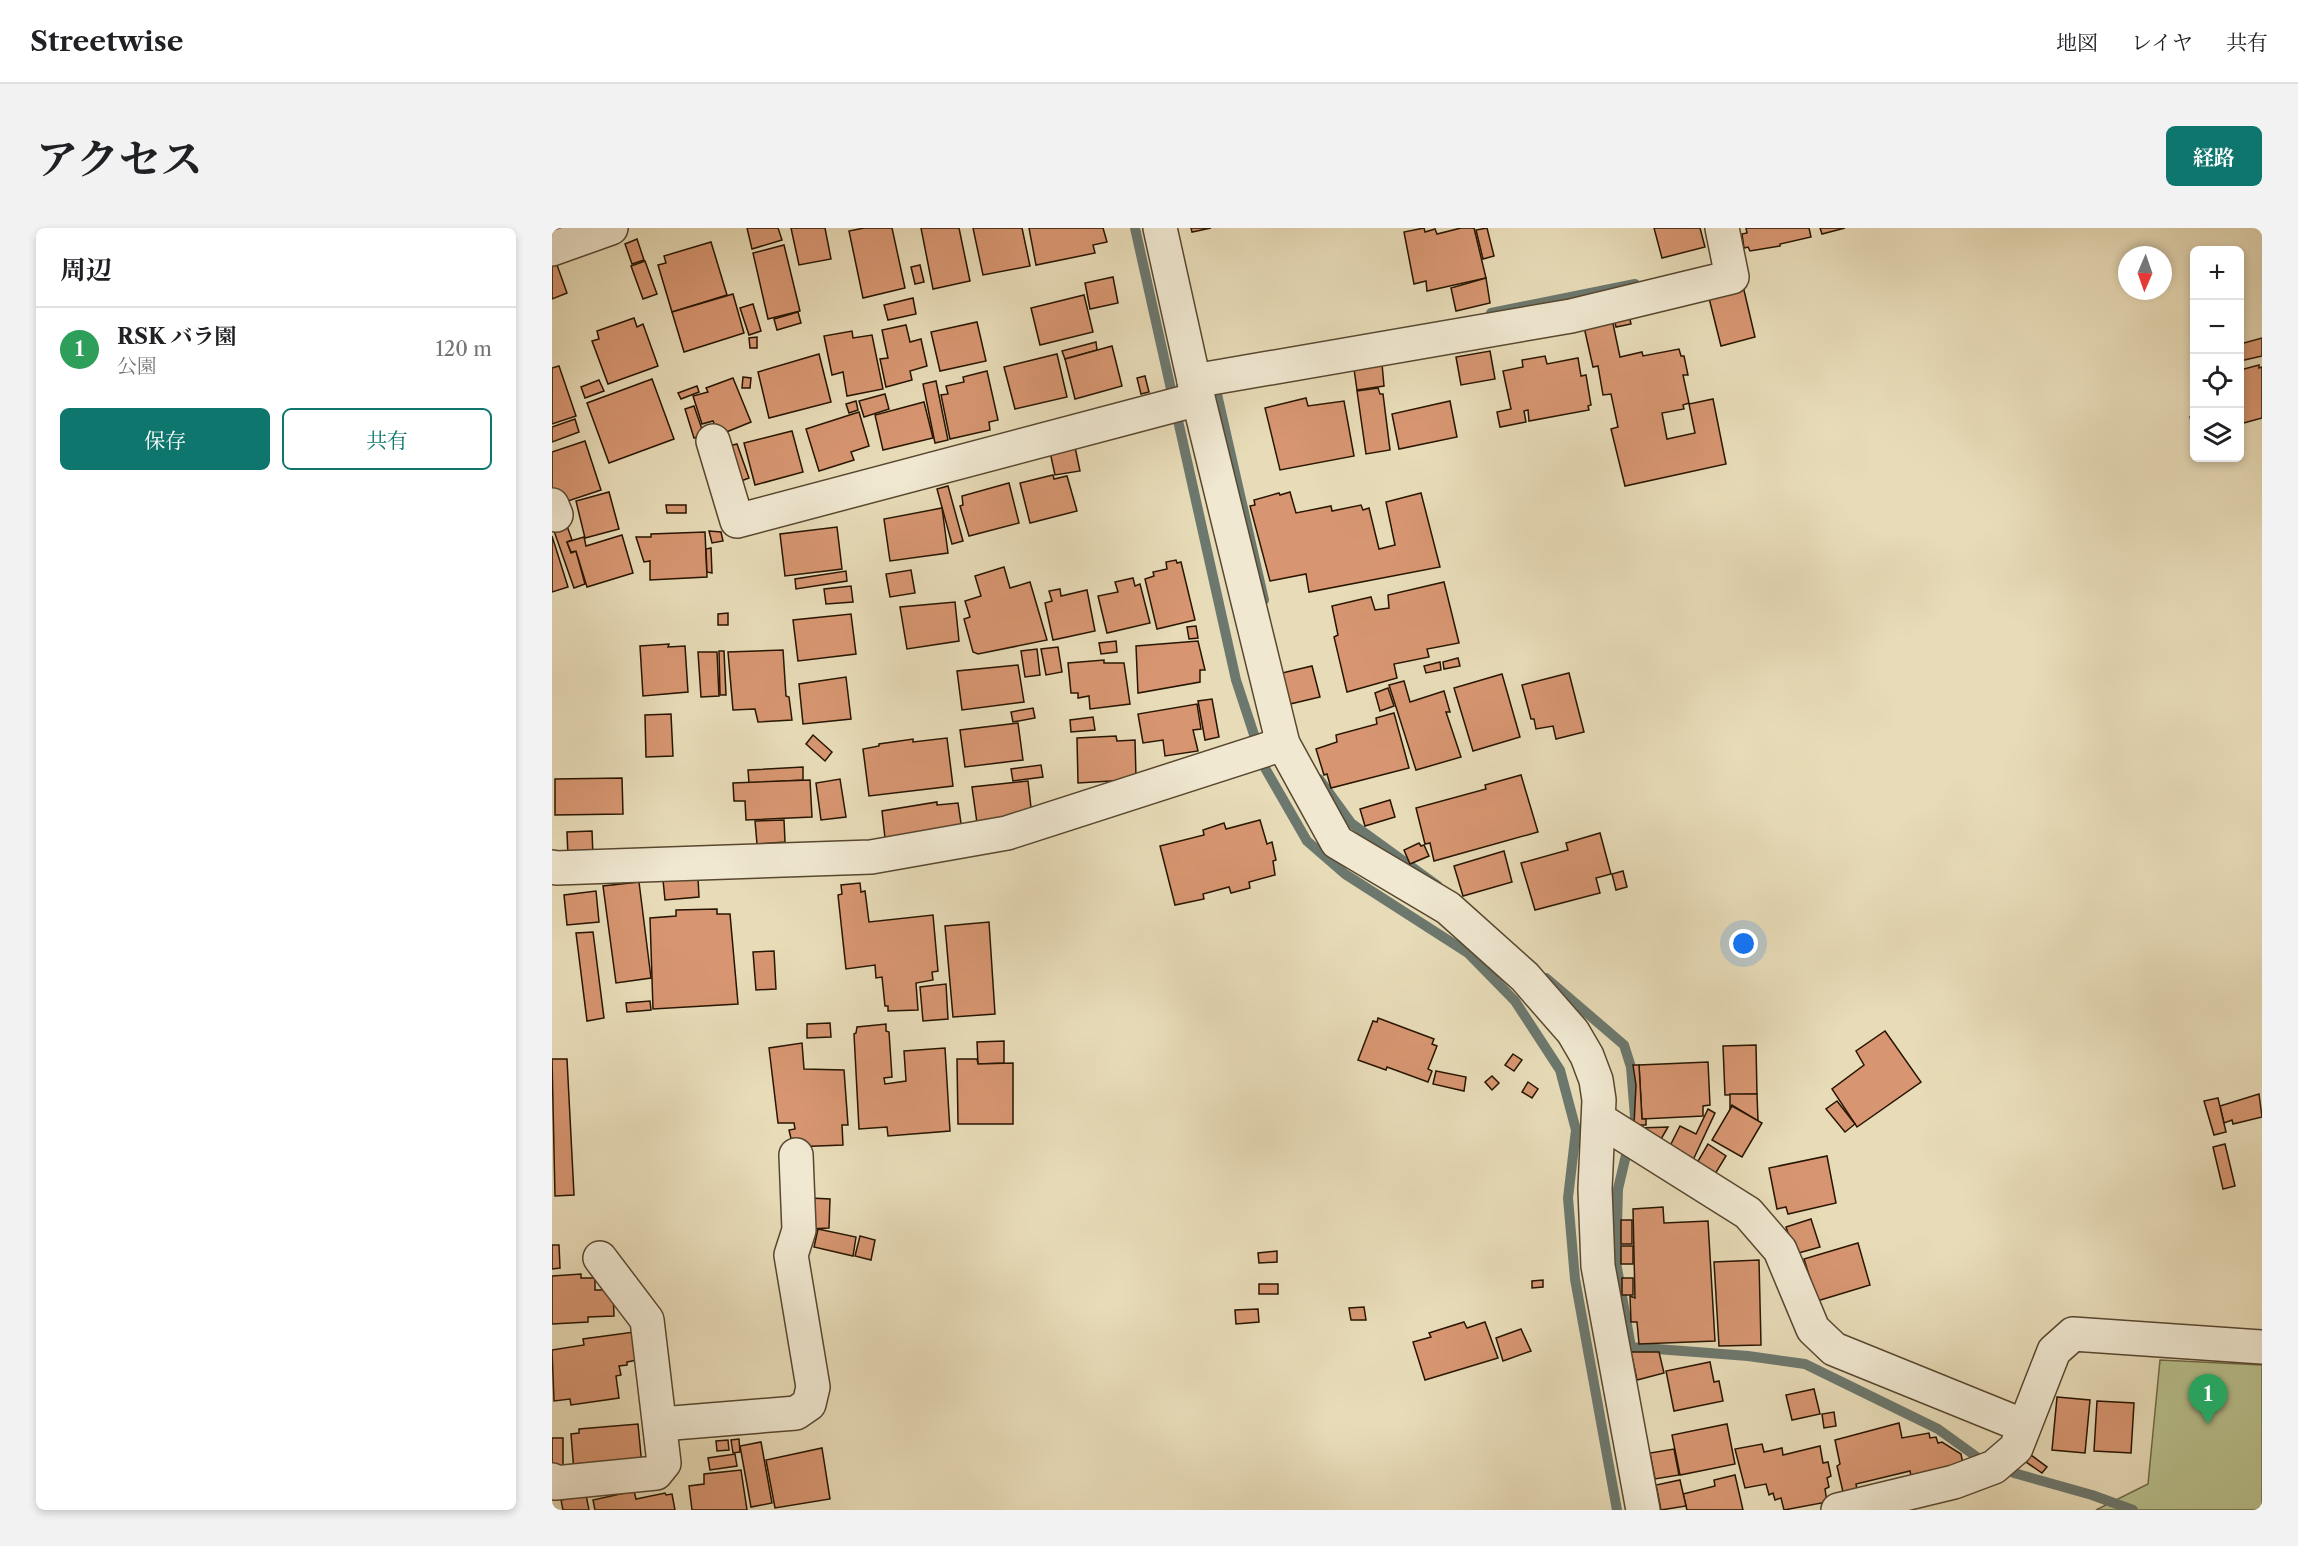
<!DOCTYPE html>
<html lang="ja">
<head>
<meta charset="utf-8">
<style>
	body { margin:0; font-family:"Libre Caslon Text","Noto Serif JP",serif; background:#f2f2f2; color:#202124 }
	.controls { position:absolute; right:18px; top:18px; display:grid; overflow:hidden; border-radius:9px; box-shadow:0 3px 9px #0003 }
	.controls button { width:54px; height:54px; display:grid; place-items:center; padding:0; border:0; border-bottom:2px solid #e0e0e0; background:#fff; color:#202124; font:30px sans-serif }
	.compass { position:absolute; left:1566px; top:18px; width:54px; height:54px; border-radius:50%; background:#fff; box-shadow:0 3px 9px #0003; rotate:182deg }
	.you { position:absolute; left:1192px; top:716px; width:21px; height:21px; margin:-15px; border:4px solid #fff; border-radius:50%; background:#1a73e8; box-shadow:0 0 0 9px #1a73e833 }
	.badge { display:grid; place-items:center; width:39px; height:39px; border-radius:50%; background:#0f766e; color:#fff; font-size:20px; font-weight:700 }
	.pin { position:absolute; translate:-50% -50px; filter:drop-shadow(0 2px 3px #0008) }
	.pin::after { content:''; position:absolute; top:32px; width:21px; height:18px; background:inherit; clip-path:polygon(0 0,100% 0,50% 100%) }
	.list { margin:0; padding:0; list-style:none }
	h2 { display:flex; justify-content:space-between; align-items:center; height:78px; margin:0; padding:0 24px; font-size:26px }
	h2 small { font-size:20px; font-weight:400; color:#757577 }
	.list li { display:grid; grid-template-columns:39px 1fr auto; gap:18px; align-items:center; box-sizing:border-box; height:84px; padding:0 24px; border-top:2px solid #e0e0e0 }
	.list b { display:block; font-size:22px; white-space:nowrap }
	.list p { margin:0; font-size:20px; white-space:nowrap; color:#757577 }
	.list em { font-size:20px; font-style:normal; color:#757577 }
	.actions { display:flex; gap:12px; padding:18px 24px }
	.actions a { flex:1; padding:14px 0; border:2px solid #0f766e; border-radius:9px; text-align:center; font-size:21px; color:#0f766e }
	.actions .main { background:#0f766e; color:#fff }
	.icon { flex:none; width:33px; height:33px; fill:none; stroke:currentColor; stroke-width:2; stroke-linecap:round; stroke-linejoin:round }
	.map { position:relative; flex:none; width:1710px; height:1282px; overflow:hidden; border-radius:9px }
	header { display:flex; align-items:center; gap:36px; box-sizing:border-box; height:84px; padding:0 30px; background:#fff; border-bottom:2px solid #e0e0e0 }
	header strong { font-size:28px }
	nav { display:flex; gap:33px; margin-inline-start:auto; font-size:21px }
	.intro { display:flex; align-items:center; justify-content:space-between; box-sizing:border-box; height:144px; padding:0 36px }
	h1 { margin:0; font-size:42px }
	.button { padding:15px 27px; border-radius:9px; background:#0f766e; color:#fff; font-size:21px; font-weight:700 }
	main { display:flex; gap:36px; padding:0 36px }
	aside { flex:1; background:#fff; border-radius:9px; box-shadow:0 3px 9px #0003 }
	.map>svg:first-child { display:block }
</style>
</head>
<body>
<header>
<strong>Streetwise</strong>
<nav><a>地図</a><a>レイヤ</a><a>共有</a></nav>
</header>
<div class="intro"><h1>アクセス</h1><a class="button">経路</a></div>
<main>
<aside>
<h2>周辺<small></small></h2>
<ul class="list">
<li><span class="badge" style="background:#2e9e5b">1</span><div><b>RSK バラ園</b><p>公園</p></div><em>120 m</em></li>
</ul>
<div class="actions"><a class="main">保存</a><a>共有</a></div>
</aside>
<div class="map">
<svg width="1710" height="1282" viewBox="0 0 1710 1282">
	<rect width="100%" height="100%" fill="#e8dcb8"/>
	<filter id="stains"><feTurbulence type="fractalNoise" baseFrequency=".00333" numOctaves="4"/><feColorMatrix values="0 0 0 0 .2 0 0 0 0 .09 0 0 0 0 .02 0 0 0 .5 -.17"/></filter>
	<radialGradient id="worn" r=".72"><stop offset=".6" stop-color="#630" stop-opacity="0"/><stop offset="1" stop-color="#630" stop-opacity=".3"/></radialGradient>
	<!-- green -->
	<polygon fill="#b8c08d" stroke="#706a47" stroke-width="1.5" points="1608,1132 1710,1137 1710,1282 1544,1282 1596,1256"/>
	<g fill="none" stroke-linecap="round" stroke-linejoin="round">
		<!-- stream -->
		<g stroke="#6c786e" stroke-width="10">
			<polyline points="583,0 684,452 713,540 755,613 793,646 916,725 963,773 1008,842 1024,902 1016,970 1023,1051 1065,1282"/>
			<polyline points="939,85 1083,56"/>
			<polyline points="662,153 712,372"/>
			<polyline points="767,551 799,595 886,658"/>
			<polyline points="994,750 1072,817 1079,839 1083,889 1066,961 1064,1034 1079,1119 1196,1128 1253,1136 1386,1201 1429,1232"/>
			<polyline points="1462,1245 1540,1267 1581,1282"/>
		</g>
	</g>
	<!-- building -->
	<g fill="#d79671" stroke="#281501" stroke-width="1.5">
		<polygon points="195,0 226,0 230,12 200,21"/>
		<polygon points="239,0 273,0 279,31 247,37"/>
		<polygon points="312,0 340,0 353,60 311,70 297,3"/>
		<polygon points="369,0 407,0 418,53 381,61"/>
		<polygon points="421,0 470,0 478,38 431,47"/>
		<polygon points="477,0 551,0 555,14 541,17 543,25 484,37"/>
		<polygon points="639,0 659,0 640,4"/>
		<polygon points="872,0 873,4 883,1 885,6 909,0 922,0 934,50 875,63 874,53 862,56 852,4"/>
		<polygon points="935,0 942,28 931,31 924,2"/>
		<polygon points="1102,0 1148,0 1153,19 1110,30"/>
		<polygon points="1194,0 1257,0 1259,9 1228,16 1228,18 1198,23 1196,19 1192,20 1190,6 1195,5"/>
		<polygon points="1268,0 1293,0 1270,6"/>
		<polygon points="85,11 92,32 80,36 73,16"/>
		<polygon points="159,14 175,67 120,84 106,37 114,35 112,28"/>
		<polygon points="232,17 248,83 216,91 201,25"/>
		<polygon points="93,33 105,66 91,71 79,38"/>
		<polygon points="5,37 15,65 0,71 0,38"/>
		<polygon points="368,37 372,54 363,56 359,39"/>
		<polygon points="561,49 566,75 538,81 533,55"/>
		<polygon points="934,50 938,75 904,83 899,60"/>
		<polygon points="1191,58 1203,109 1169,118 1156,66"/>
		<polygon points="181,66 192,105 132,124 120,84"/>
		<polygon points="532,67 541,104 488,117 479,80"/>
		<polygon points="361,70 364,86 336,92 332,77"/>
		<polygon points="201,76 209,103 197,107 188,80"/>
		<polygon points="246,84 249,95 225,102 222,91"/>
		<polygon points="1077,87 1079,96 1064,99 1062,91"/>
		<polygon points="82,90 85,99 91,96 106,138 56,156 40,113 47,111 45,103"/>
		<polygon points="1060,91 1068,129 1090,124 1091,128 1127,121 1129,128 1132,128 1136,147 1131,147 1137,175 1131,177 1132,181 1110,185 1115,211 1143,205 1137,176 1161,171 1174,236 1073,258 1059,201 1066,199 1059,166 1051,167 1046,138 1041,139 1032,99"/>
		<polygon points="425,94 434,133 388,143 379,104"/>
		<polygon points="354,97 358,114 369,111 375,138 358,143 360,152 334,159 328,131 336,130 330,102"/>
		<polygon points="300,103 301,110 320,107 331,161 295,168 291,144 280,147 272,108"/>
		<polygon points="205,109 205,120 198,120 197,110"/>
		<polygon points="1710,110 1710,128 1688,133 1688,116"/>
		<polygon points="544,114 545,122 513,131 510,123"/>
		<polygon points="560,118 570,158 523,171 513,131"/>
		<polygon points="938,123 943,151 909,157 904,129"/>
		<polygon points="267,126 279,174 217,190 206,144"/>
		<polygon points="505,126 515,169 463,181 452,139"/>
		<polygon points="993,128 995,136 1026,130 1029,148 1034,147 1039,177 1036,178 1037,182 977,193 976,182 972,183 974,194 948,199 945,184 959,181 951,143 971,139 970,132"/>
		<polygon points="830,136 832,158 805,162 802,141"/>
		<polygon points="1707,137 1707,140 1710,139 1710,190 1688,196 1688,142"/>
		<polygon points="7,138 24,188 0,196 0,140"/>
		<polygon points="435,143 446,192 437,194 438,202 398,211 389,167 396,166 394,158 412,154 411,149"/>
		<polygon points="593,148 597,164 589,166 585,150"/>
		<polygon points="191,149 199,150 198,160 190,160"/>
		<polygon points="181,150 199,194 167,207 161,193 150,196 141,168 156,164 154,160"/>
		<polygon points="100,151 122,211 57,235 35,175"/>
		<polygon points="47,152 52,163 33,170 29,159"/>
		<polygon points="384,153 396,212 383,215 371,156"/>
		<polygon points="145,158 147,164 129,171 126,165"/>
		<polygon points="826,160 828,166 831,166 838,222 814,226 805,163"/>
		<polygon points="333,166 337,181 312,189 307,173"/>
		<polygon points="754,170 756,178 792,173 802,228 728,242 713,180"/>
		<polygon points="304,173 306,182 297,185 294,176"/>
		<polygon points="898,173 905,209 847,221 840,186"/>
		<polygon points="372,174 381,210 331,222 323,187"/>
		<polygon points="142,178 152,207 142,210 133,181"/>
		<polygon points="307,184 317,218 299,224 302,232 267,243 254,201"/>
		<polygon points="1642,187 1642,204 1638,189"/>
		<polygon points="23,191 27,204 0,214 0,199"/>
		<polygon points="240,203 251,244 203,257 192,215"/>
		<polygon points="33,213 49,262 13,274 0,267 0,224"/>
		<polygon points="185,216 197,250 189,253 177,218"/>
		<polygon points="523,219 528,243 503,247 498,224"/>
		<polygon points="501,247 502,251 515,248 525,283 478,295 468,255"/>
		<polygon points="457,255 467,295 417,308 408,278 411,277 410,268"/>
		<polygon points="396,258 411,313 400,316 385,261"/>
		<polygon points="57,264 67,301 33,310 24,273"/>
		<polygon points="738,264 744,285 779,278 780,283 809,277 811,282 817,280 827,321 843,317 834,274 869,265 888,339 757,364 754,346 718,353 698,278 703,277 702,272 727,265 728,267"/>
		<polygon points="114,277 134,277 134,285 115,285"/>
		<polygon points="390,280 396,325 338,333 332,291"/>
		<polygon points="15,298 20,312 15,314 19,325 24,323 33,356 22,360 2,303"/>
		<polygon points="285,299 290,341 233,348 228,306"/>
		<polygon points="157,303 169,304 171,313 160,315"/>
		<polygon points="153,304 155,349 98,352 98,333 92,334 84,309 99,309 99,306"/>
		<polygon points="70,307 81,345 35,359 24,323 19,324 15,314 32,309 34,318"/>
		<polygon points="0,308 16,359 0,364"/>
		<polygon points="159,320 160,345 155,344 154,321"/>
		<polygon points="624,332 625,335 629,334 643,392 605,401 593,351 602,348 601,344 615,341 614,334"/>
		<polygon points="452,339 458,360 478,354 495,412 426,426 421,424 412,391 418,389 413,373 429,368 423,348"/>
		<polygon points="359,342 363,365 338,369 334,346"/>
		<polygon points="294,343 295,353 244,361 243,351"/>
		<polygon points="581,350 583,358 588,356 598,395 555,405 546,368 566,364 563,354"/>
		<polygon points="892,354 907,415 875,421 877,429 842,436 845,450 795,464 782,409 786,407 780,378 819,369 823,382 837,380 836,367"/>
		<polygon points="299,358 301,374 274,376 272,361"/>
		<polygon points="508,361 509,368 535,362 543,403 501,412 493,375 500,373 497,363"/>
		<polygon points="403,374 407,413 355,421 348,379"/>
		<polygon points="176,385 176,397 166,397 166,386"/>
		<polygon points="299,386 304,426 246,433 241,392"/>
		<polygon points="644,398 646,410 637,411 635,399"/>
		<polygon points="564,413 565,424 549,426 547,415"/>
		<polygon points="646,413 653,442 648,442 648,454 586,465 584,418"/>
		<polygon points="117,416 116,419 133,418 136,464 91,468 88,418"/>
		<polygon points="506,419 510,444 494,447 489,421"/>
		<polygon points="485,421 488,447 473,449 469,423"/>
		<polygon points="231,422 234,468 237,469 240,492 206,494 203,481 181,482 176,424"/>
		<polygon points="167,423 172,423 174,467 168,467"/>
		<polygon points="146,424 165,424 167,468 149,469"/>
		<polygon points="906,430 908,438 892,441 891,434"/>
		<polygon points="552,432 552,435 572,435 578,476 538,481 537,468 526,470 526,465 519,465 516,435"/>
		<polygon points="888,434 889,442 874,445 872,438"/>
		<polygon points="466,437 472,474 410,482 405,443"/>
		<polygon points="760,438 768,469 738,476 730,445"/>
		<polygon points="1017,445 1032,504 1004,511 1001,498 984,501 982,491 979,491 970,457"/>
		<polygon points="950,446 968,509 921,523 902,460"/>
		<polygon points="294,449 299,491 251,496 247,456"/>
		<polygon points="852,453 858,474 892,463 898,484 894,484 909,529 864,542 837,457"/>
		<polygon points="836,460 842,478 828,483 823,465"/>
		<polygon points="660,471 667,509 653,512 646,473"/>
		<polygon points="645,476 649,501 641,502 646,523 613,528 611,512 591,515 586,486"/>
		<polygon points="481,480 483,490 461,494 459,484"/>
		<polygon points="842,485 857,540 779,560 775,546 772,547 764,521 785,514 784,507 825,496 824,490"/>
		<polygon points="119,486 121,528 94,529 93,487"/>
		<polygon points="541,489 543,502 519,504 518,492"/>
		<polygon points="466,495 471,532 413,539 408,502"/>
		<polygon points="261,507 280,524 273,533 254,516"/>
		<polygon points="564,508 565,513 583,512 584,549 576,552 526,555 525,510"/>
		<polygon points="395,510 401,558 317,568 311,521 327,518 327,516 361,511 361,514"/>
		<polygon points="489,537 491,549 461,553 459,541"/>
		<polygon points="251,539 251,552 197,555 196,542"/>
		<polygon points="969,547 986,604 882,633 878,615 873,616 864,580 934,561 933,557"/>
		<polygon points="70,550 71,586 3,587 3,551"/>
		<polygon points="288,551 294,589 269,592 264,555"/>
		<polygon points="258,552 260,589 194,592 193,573 182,573 181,555"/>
		<polygon points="476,553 480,588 425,595 420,559"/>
		<polygon points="838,572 843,589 813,598 808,581"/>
		<polygon points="385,574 385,577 406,575 411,609 334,619 330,583"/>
		<polygon points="232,592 233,614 205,616 203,593"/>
		<polygon points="708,592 715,616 720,614 724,632 721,633 723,647 697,654 698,660 679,665 677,659 651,666 652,671 623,677 608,618 652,607 651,602 672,595 674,601"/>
		<polygon points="40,603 41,629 16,629 15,604"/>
		<polygon points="1048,605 1059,646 1044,650 1048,665 983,682 969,635 1016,622 1014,615"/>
		<polygon points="867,615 869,618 872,617 877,628 858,636 852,622"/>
		<polygon points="952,623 960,654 911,668 902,638"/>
		<polygon points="1071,643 1075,659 1064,662 1060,646"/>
		<polygon points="146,650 147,669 113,672 111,652"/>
		<polygon points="87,654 99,750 64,755 51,658"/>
		<polygon points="308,655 309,664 313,663 317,694 381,687 386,743 380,744 381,752 364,755 366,782 336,783 336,778 333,778 330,749 324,750 323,737 294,741 286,667 290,666 289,657"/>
		<polygon points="44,663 47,694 15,697 12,667"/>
		<polygon points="165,681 165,686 178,686 186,776 101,781 98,690 124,688 124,682"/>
		<polygon points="437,694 443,786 401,789 393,698"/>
		<polygon points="41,704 52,790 35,793 24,705"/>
		<polygon points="222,723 224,761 204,762 201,724"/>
		<polygon points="394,756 396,791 371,793 368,759"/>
		<polygon points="98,773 99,782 75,784 74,775"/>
		<polygon points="826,790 882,811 880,816 885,818 876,841 880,843 876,854 835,839 834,842 806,832 821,793 825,794"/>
		<polygon points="278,795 279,809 255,810 255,796"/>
		<polygon points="334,796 334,803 337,804 340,849 332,850 333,856 354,853 352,823 393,820 398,903 336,908 335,899 307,901 302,806 304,805 305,799"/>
		<polygon points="1333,803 1369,854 1305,899 1280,861 1312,837 1304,823"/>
		<polygon points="452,813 452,835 426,836 425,814"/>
		<polygon points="250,815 252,841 292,842 296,897 290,897 291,917 241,919 237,902 243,901 242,895 226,895 217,820"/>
		<polygon points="1204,817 1205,866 1173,867 1171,818"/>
		<polygon points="961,826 970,832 962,843 953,837"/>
		<polygon points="0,831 15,831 22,967 3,968"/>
		<polygon points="405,831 425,831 426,836 461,835 461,896 406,896"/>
		<polygon points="1156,834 1158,877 1151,878 1151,888 1090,891 1087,837"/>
		<polygon points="1081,837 1087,837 1090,891 1094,891 1094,897 1082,897 1084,857"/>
		<polygon points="884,843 914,849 912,863 881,856"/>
		<polygon points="940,848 947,855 940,862 933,854"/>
		<polygon points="976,854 986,861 980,870 970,864"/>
		<polygon points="1178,866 1205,866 1206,893 1180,877 1178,881"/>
		<polygon points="1707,866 1710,889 1681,896 1680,892 1672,895 1668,878"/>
		<polygon points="1666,870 1674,904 1662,907 1652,873"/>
		<polygon points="1285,873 1303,896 1293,904 1274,881"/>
		<polygon points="1180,878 1210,895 1190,929 1160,912"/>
		<polygon points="1156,881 1163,885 1141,932 1117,920 1128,898 1144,906"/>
		<polygon points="1116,899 1105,918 1087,900"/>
		<polygon points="1156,916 1174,928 1160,951 1142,940"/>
		<polygon points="1673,916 1683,958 1671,961 1661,919"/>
		<polygon points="1275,928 1284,975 1236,986 1234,979 1225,981 1217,940"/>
		<polygon points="258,970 278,971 277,1000 257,1001"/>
		<polygon points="1111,979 1112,995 1156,993 1163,1113 1087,1116 1085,1094 1079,1094 1078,1068 1083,1070 1081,981"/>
		<polygon points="1259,991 1268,1019 1243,1026 1234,999"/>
		<rect x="1069" y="992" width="11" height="24"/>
		<polygon points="266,1001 304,1009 301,1028 262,1019"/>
		<polygon points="308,1008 323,1012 319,1032 303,1028"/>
		<polygon points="1306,1015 1318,1057 1265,1073 1252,1031"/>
		<polygon points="0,1017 7,1017 8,1040 0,1041"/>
		<rect x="1069" y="1018" width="12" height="18"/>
		<polygon points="725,1023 725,1034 707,1035 706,1025"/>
		<polygon points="1207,1032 1209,1117 1167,1118 1162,1034"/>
		<polygon points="29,1046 29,1050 43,1050 43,1062 61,1062 62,1088 36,1089 36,1094 0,1096 0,1048"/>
		<rect x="1070" y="1050" width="11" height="17"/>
		<polygon points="991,1052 991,1059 980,1060 980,1053"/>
		<rect x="707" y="1056" width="19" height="10"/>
		<polygon points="812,1079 814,1092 799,1092 797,1080"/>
		<polygon points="706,1081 707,1094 684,1096 683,1082"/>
		<polygon points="912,1094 915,1100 933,1094 946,1130 873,1152 861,1114 879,1109 877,1105"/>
		<polygon points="969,1101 979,1123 951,1133 944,1110"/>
		<polygon points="82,1104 86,1132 75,1134 75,1137 67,1138 69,1147 64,1148 67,1170 19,1177 18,1171 2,1173 0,1122 32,1117 31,1111"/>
		<polygon points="1079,1124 1107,1124 1112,1145 1085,1152"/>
		<polygon points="1158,1134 1162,1154 1167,1153 1171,1173 1122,1183 1114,1143"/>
		<polygon points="1262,1161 1268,1186 1240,1192 1234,1167"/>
		<polygon points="1505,1169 1538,1172 1533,1225 1500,1222"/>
		<polygon points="1545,1173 1582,1175 1579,1225 1542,1223"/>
		<polygon points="1282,1184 1284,1198 1272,1200 1270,1186"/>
		<polygon points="1347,1195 1350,1210 1377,1205 1378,1210 1384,1209 1386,1215 1390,1214 1409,1226 1412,1241 1361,1257 1358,1243 1304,1256 1305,1261 1291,1264 1285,1238 1288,1236 1283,1212"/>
		<polygon points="86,1196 90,1238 22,1244 19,1206 27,1205 27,1201"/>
		<polygon points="1175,1196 1183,1236 1128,1247 1120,1207"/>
		<rect x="0" y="1210" width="11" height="28"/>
		<polygon points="187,1211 188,1224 181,1225 179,1212"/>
		<polygon points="176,1212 177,1222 165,1223 164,1213"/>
		<polygon points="209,1214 220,1275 199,1279 188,1218"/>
		<polygon points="1210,1216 1212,1224 1230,1220 1231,1227 1268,1218 1271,1235 1276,1234 1279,1248 1275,1250 1277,1259 1273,1261 1275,1274 1232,1282 1229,1270 1223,1272 1221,1265 1217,1267 1214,1256 1193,1260 1183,1221"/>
		<polygon points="270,1220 278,1271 223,1280 214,1232"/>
		<polygon points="1122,1221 1127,1247 1103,1251 1098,1225"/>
		<polygon points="183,1226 185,1238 158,1242 156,1230"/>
		<polygon points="1479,1227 1495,1239 1490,1245 1474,1234"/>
		<polygon points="189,1242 195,1282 140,1282 137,1258 152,1256 152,1246"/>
		<polygon points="1183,1247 1191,1282 1135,1282 1131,1266 1163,1258 1162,1252"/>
		<polygon points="1128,1252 1134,1278 1109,1282 1104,1257"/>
		<polygon points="82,1263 84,1271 113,1265 114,1267 120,1266 123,1282 43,1282 41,1272"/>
		<polygon points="34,1267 37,1282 11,1282 9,1272"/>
	</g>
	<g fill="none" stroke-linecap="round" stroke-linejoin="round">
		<!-- minor casing -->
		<g stroke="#58472f" stroke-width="36">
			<g id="minor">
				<polyline points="608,0 642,153 731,516 785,614 896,680 973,749 1021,804 1035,828 1044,852 1047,872 1043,961 1046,1038 1091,1282"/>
				<polyline points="0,21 59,0"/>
				<polyline points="642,153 1019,88 1180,49 1170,0"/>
				<polyline points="161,213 185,293 646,171"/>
				<polyline points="0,277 4,287"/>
				<polyline points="0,639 4,640 319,629 455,605 731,516"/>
				<polyline points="1048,892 1196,985 1228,1022 1261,1101 1282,1121 1472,1198"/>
				<polyline points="109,1196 244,1185 257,1176 261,1159 239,1027 247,1002 244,927"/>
				<polyline points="0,1252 3,1255 104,1245 112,1235 95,1092 48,1030"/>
				<polyline points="1286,1282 1402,1254 1442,1239 1464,1220 1502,1123 1521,1106 1710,1119"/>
			</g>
		</g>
		<!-- minor -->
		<use href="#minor" stroke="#f0e8d1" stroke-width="33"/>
	</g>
	<rect width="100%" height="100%" filter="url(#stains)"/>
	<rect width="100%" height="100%" fill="url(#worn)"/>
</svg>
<div class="controls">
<button>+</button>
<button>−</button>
<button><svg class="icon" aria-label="locate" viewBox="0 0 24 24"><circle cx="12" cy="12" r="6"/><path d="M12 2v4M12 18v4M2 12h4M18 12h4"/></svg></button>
<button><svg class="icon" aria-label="layers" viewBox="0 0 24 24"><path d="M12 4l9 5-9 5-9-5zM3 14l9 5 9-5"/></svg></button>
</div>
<svg class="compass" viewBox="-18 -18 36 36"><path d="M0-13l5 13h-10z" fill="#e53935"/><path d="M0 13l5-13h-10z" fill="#757577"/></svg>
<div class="you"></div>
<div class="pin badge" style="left:1656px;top:1196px;background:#2e9e5b">1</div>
</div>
</main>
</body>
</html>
